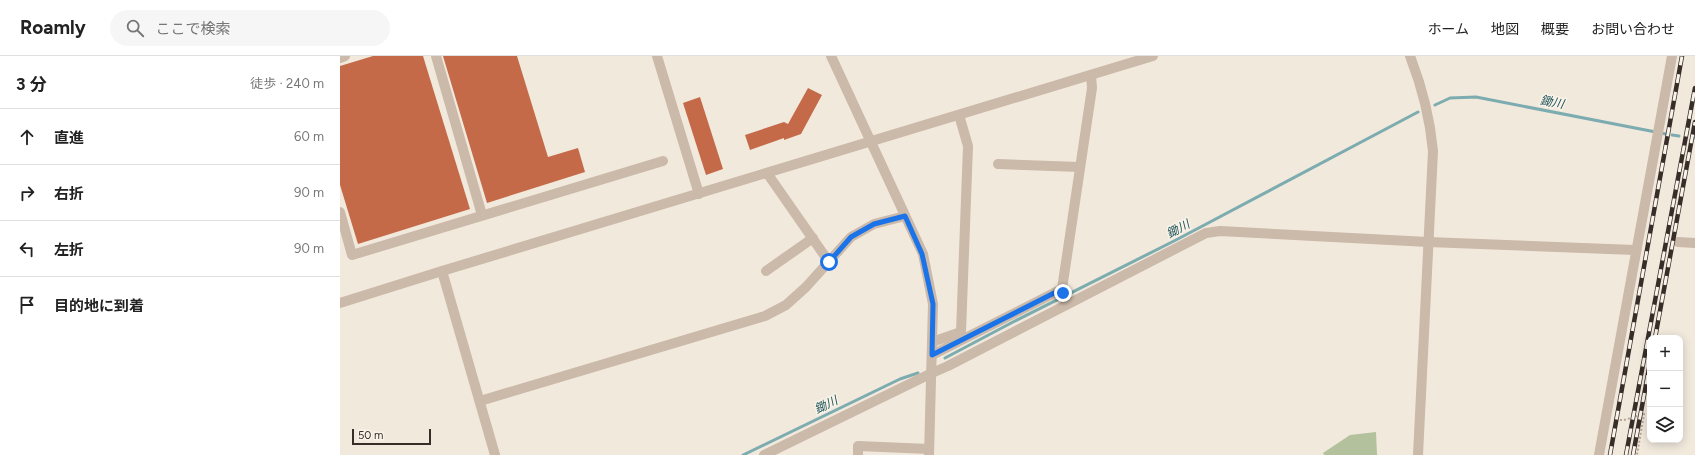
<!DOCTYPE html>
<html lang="ja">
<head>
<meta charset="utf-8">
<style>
	body { margin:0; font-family:Figtree,"Noto Sans JP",sans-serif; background:#f6f6f6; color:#222 }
	.controls { position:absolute; right:12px; bottom:12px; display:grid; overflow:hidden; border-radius:8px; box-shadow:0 2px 10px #0003 }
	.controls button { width:36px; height:36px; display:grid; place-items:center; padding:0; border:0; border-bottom:1px solid #e0e0e0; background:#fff; color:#222; font:20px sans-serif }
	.scale { position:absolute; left:12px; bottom:10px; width:79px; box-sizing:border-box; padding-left:4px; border:2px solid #382e29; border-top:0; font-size:11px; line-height:14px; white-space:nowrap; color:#382e29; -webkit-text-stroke:3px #faf3e9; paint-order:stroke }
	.stop { position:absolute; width:12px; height:12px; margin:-9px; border:3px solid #1a73e8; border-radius:50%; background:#fff }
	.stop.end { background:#1a73e8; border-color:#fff; box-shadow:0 1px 4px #0008 }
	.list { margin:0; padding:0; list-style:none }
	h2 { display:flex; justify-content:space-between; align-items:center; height:52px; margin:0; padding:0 16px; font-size:17px }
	h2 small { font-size:13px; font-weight:400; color:#767676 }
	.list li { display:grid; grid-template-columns:26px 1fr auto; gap:12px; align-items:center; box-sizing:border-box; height:56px; padding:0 16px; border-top:1px solid #e0e0e0 }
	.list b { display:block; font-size:15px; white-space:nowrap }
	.list em { font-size:13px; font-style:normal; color:#767676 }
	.icon { flex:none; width:22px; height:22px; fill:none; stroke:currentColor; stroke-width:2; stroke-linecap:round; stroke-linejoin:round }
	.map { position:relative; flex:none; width:1355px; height:399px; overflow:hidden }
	header { display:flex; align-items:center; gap:24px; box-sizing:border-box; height:56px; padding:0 20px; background:#fff; border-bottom:1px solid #e0e0e0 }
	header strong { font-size:19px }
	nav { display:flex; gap:22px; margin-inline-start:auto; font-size:14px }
	.search { width:280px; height:36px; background:#f6f6f6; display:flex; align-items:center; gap:10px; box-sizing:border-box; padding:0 14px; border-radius:22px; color:#767676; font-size:15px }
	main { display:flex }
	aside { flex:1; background:#fff }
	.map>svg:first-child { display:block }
</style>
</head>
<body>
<header>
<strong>Roamly</strong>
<div class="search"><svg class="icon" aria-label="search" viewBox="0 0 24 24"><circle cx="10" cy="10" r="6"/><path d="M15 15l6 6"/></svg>ここで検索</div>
<nav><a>ホーム</a><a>地図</a><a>概要</a><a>お問い合わせ</a></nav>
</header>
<main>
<aside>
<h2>3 分<small>徒歩 · 240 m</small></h2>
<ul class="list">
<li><svg class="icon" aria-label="ahead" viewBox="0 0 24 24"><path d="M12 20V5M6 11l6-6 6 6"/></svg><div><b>直進</b></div><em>60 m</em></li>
<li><svg class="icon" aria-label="right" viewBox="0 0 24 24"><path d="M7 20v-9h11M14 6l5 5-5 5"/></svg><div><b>右折</b></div><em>90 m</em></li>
<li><svg class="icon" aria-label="left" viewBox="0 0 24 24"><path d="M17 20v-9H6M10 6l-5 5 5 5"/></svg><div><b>左折</b></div><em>90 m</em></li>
<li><svg class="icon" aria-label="arrive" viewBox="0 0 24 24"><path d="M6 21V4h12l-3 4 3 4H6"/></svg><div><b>目的地に到着</b></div></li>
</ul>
</aside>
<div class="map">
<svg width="1355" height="399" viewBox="0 0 1355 399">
	<rect width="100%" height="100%" fill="#f2e9dd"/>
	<!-- green -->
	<polygon fill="#b4c19d" points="1036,376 1037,399 984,399 983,397 1010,379"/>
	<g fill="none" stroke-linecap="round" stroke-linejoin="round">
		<!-- stream -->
		<g stroke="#7cacaf" stroke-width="3">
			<polyline points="1095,49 1110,42 1136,41 1326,78"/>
			<polyline points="1332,79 1339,80"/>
			<polyline points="1353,82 1355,82"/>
			<polyline points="605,302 673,266 836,184 1078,56"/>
			<polyline points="403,399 560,323 578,317"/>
		</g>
	</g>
	<!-- building -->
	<g fill="#c56a48">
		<polygon points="33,0 83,0 130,153 18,188 0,129 0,10"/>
		<polygon points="103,0 177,0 208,101 238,92 245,116 147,147"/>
		<polygon points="468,32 482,39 461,78 444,84 444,82 410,94 405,79 444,66 448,68"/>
		<polygon points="360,41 383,113 366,119 343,47"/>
	</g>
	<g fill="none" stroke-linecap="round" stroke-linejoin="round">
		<!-- path -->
		<polyline stroke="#b6a393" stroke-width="2" stroke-dasharray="2 2" stroke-linecap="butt" points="1276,364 1284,364 1304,358 1297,399"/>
		<!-- minor -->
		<g stroke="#cbb9a9" stroke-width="10">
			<polyline points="96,0 142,159"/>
			<polyline points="317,0 359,138"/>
			<polyline points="491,0 583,198 593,248 589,399"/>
			<path d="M1070,0C1082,31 1090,62 1093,95L1078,399"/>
			<polyline points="0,2 5,0"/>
			<polyline points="658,108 740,111"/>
			<polyline points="427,117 489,206"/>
			<polyline points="0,156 12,199 323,105"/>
			<polyline points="1338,186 1355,187"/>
			<polyline points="102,215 155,399"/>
			<polyline points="426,215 473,182"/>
			<polyline points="722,233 752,32 751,19"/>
			<polyline points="0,247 102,215 813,0"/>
			<polyline points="592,286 621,276 628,90 619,59"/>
			<polyline points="592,299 722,233 727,248"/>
			<polyline points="140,345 425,260 446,249 466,231 511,181 534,168 565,160"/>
			<polyline points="424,399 592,317 608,310 866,177 880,175 1088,186 1295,194"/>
			<polyline points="518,399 518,390 589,393"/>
			<polyline points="1259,399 1332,0"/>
		</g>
		<!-- rail casing -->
		<g stroke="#382e29" stroke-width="4.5">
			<g id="rail">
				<polyline points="1315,282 1355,66"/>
				<polyline points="1270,399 1342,0"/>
				<polyline points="1286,399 1355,32"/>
				<polyline points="1293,399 1310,307"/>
			</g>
		</g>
		<!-- rail -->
		<use href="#rail" stroke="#faf3e9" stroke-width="3" stroke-dasharray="9" stroke-linecap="butt"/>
	</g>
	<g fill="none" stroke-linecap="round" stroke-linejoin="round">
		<!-- route -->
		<polyline stroke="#1a73e8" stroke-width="5" points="489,206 511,181 534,168 565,160 582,198 593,248 592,299 722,233 723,237"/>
	</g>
	<g text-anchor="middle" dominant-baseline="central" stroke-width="3" stroke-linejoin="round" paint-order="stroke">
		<!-- water labels -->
		<g font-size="12" font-style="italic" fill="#1e5459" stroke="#faf3e9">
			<text transform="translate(1212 46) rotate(11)">鋤川</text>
			<text transform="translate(838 173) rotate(-28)">鋤川</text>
			<text transform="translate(486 349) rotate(-26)">鋤川</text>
		</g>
	</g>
</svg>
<div class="controls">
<button>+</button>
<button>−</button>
<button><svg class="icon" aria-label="layers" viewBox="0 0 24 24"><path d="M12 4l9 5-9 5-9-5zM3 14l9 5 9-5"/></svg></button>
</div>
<div class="scale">50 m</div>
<div class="stop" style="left:489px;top:206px"></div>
<div class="stop end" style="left:723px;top:237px"></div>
</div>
</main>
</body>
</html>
